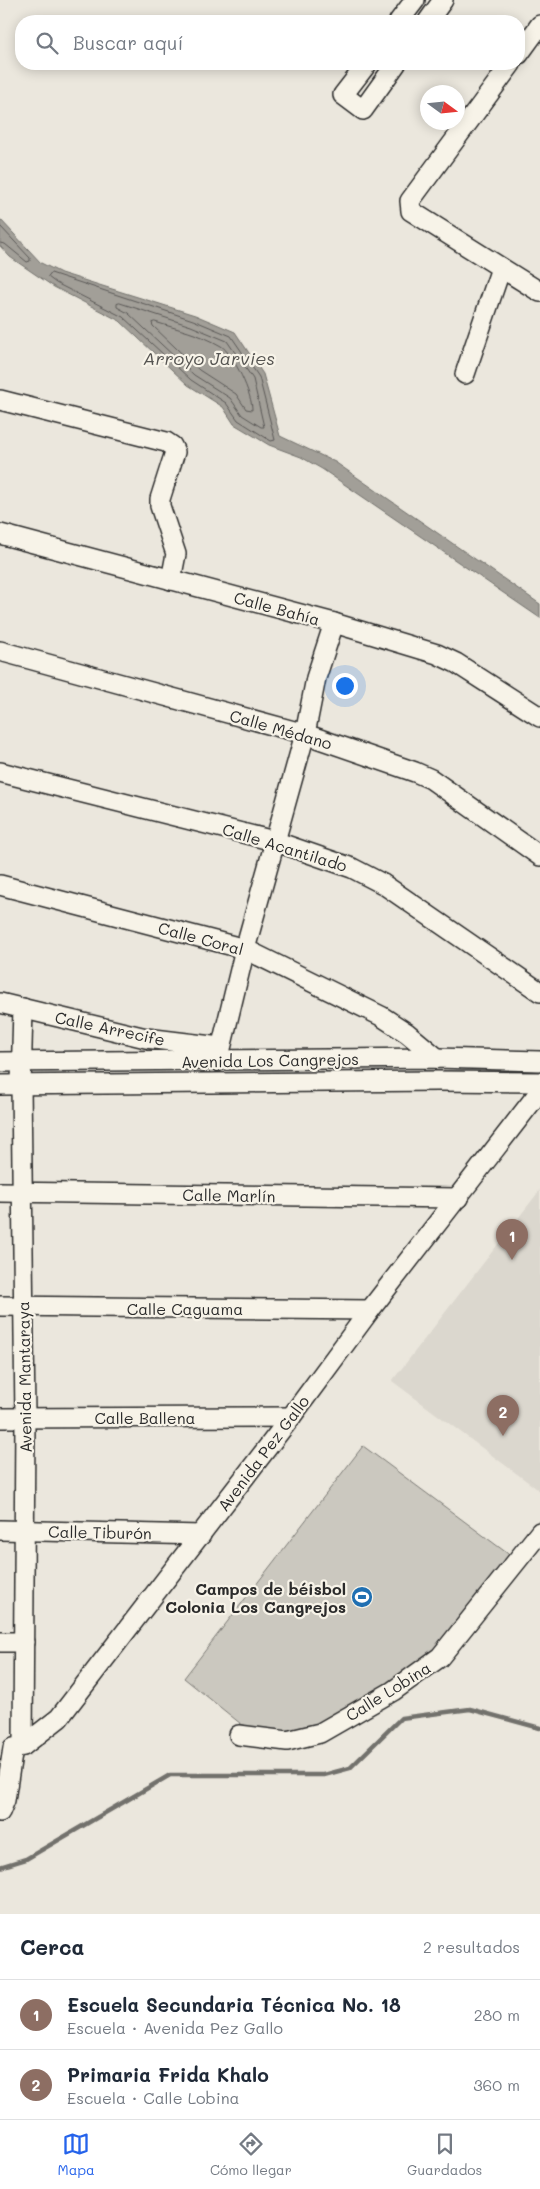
<!DOCTYPE html>
<html lang="es">
<head>
<meta charset="utf-8">
<style>
	body { margin:0; font-family:Mali,sans-serif; background:#f2f2f3; color:#1f2937 }
	.compass { position:absolute; left:420px; top:85px; width:45px; height:45px; border-radius:50%; background:#fff; box-shadow:0 2px 12px #0003; rotate:105deg }
	.you { position:absolute; left:344px; top:685px; width:18px; height:18px; margin:-12px; border:4px solid #fff; border-radius:50%; background:#1a73e8; box-shadow:0 0 0 8px #1a73e833 }
	.badge { display:grid; place-items:center; width:32px; height:32px; border-radius:50%; background:#2563eb; color:#fff; font-size:16px; font-weight:700 }
	.pin { position:absolute; translate:-50% -41px; filter:drop-shadow(0 1px 2px #0008) }
	.pin::after { content:''; position:absolute; top:26px; width:18px; height:15px; background:inherit; clip-path:polygon(0 0,100% 0,50% 100%) }
	.list { margin:0; padding:0; list-style:none }
	h2 { display:flex; justify-content:space-between; align-items:center; height:65px; margin:0; padding:0 20px; font-size:21px }
	h2 small { font-size:16px; font-weight:400; color:#747a83 }
	.list li { display:grid; grid-template-columns:32px 1fr auto; gap:15px; align-items:center; box-sizing:border-box; height:70px; padding:0 20px; border-top:1px solid #e0e1e3 }
	.list b { display:block; font-size:19px; white-space:nowrap }
	.list p { margin:0; font-size:16px; white-space:nowrap; color:#747a83 }
	.list em { font-size:16px; font-style:normal; color:#747a83 }
	.icon { flex:none; width:28px; height:28px; fill:none; stroke:currentColor; stroke-width:2; stroke-linecap:round; stroke-linejoin:round }
	.map { position:relative; flex:none; width:540px; height:1914px; overflow:hidden }
	.search { position:absolute; background:#fff; box-shadow:0 2px 12px #0003; left:15px; right:15px; top:15px; height:55px; display:flex; align-items:center; gap:12px; box-sizing:border-box; padding:0 18px; border-radius:20px; color:#747a83; font-size:19px }
	.sheet { height:205px; background:#fff }
	nav { display:flex; justify-content:space-around; align-items:center; box-sizing:border-box; height:70px; border-top:1px solid #e0e1e3; background:#fff; font-size:14px; color:#747a83 }
	nav a { display:grid; justify-items:center; gap:2px }
	nav .on { color:#2563eb }
	.map>svg:first-child { display:block }
</style>
</head>
<body>
<div class="map">
<svg width="540" height="1914" viewBox="0 0 540 1914">
	<rect width="100%" height="100%" fill="#ebe7dd"/>
	<filter id="ink" filterUnits="userSpaceOnUse"><feTurbulence type="fractalNoise" baseFrequency=".02" numOctaves="2"/><feDisplacementMap in="SourceGraphic" scale="10" xChannelSelector="R" yChannelSelector="G"/><feConvolveMatrix kernelMatrix="1 2 1 2 8 2 1 2 1" color-interpolation-filters="sRGB"/></filter>
	<g filter="url(#ink)">
		<!-- built -->
		<polygon fill="#dbd7ce" points="540,1190 540,1491 392,1381"/>
		<!-- green -->
		<polygon fill="#cbc8bf" stroke="#7b7a75" points="363,1446 511,1556 445,1639 408,1673 320,1725 277,1736 241,1724 184,1678"/>
		<!-- water -->
		<polygon fill="#a29f98" stroke="#72716c" points="0,219 41,263 61,273 195,315 235,332 263,374 280,436 335,462 540,604 540,618 322,469 301,457 269,445 234,424 223,407 188,385 120,321 54,287 10,257 0,246"/>
		<g fill="none" stroke-linecap="round" stroke-linejoin="round">
			<!-- shore -->
			<g stroke="#5b5957" stroke-width="1">
				<polyline points="0,226 30,258 30,261 27,262 5,244 0,243"/>
				<polygon points="51,273 193,320 231,336 259,377 275,440 271,441 238,420 226,403 191,380 123,317 56,283 48,277"/>
				<polygon points="120,303 191,326 227,341 253,379 264,427 261,427 242,415 230,398 194,375 128,313 117,307 117,304"/>
				<path d="M155,322C177,329 201,334 221,346C233,353 253,396 252,410L246,409L236,394L199,370L153,326L152,323Z"/>
			</g>
			<!-- stream -->
			<polyline stroke="#72716c" stroke-width="4.5" points="0,1867 26,1859 170,1775 324,1775 350,1768 401,1718 470,1709 540,1728"/>
			<!-- minor casing -->
			<g stroke="#2b2b2b" stroke-width="22">
				<g id="minor">
					<polyline points="399,21 415,0"/>
					<polyline points="428,21 443,0"/>
					<polyline points="519,54 540,25"/>
					<polyline points="367,64 343,95 363,110 396,64"/>
					<polyline points="511,64 410,201 411,211 540,292"/>
					<polyline points="465,374 501,268"/>
					<polyline points="0,400 166,442 172,446 175,452 160,499 160,506 176,554 171,580"/>
					<polyline points="0,534 334,623 437,654 456,663 540,717"/>
					<polyline points="0,651 305,734 415,772 431,779 540,856"/>
					<polyline points="0,772 274,841 352,868 383,884 540,992"/>
					<polyline points="0,885 245,949 381,1016 407,1033 437,1058"/>
					<polyline points="0,1003 146,1038 220,1047"/>
					<polyline points="218,1061 245,949 305,734 316,678 334,623"/>
					<polyline points="0,1062 437,1058 540,1061"/>
					<polyline points="0,1085 438,1081 540,1082"/>
					<polyline points="0,1192 458,1198"/>
					<polyline points="0,1306 370,1310"/>
					<polyline points="0,1418 291,1417"/>
					<polyline points="0,1530 201,1535"/>
					<polyline points="0,1642 24,1642"/>
					<polyline points="239,1735 287,1741 320,1733 393,1691 440,1657 540,1532"/>
					<polyline points="23,1746 25,1418 21,1085 23,1008"/>
					<polyline points="0,1812 5,1800 13,1748 23,1746 59,1718 291,1417 370,1310 540,1091"/>
				</g>
			</g>
			<!-- minor -->
			<use href="#minor" stroke="#f7f3e8" stroke-width="19"/>
		</g>
	</g>
	<!-- icons -->
	<defs>
		<g id="stadium-disc" transform="scale(1.125)"><circle r="9.5" fill="#1f6fb2" stroke="#f7f3e8"/><path d="M0-5a6.5 5 0 1 0 0 10a6.5 5 0 1 0 0-10ZM-3.5-1.8h7v3.6h-7Z" fill="#fff"/></g>
	</defs>
	<g fill-rule="evenodd">
		<use href="#stadium-disc" x="362" y="1597"/>
	</g>
	<g text-anchor="middle" dominant-baseline="central" stroke-width="4.5" stroke-linejoin="round" paint-order="stroke">
		<!-- street labels -->
		<g font-size="16" fill="#2b2b2b" stroke="#f7f3e8">
			<text transform="translate(277 608) rotate(15)">Calle Bahía</text>
			<text transform="translate(281 729) rotate(16)">Calle Médano</text>
			<text transform="translate(285 847) rotate(17)">Calle Acantilado</text>
			<text transform="translate(201 938) rotate(15)">Calle Coral</text>
			<text transform="translate(110 1028) rotate(12)">Calle Arrecife</text>
			<text transform="translate(270 1060) rotate(-1)">Avenida Los Cangrejos</text>
			<text transform="translate(229 1195) rotate(1)">Calle Marlín</text>
			<text x="185" y="1308">Calle Caguama</text>
			<text transform="translate(24 1377) rotate(-91)">Avenida Mantaraya</text>
			<text x="145" y="1417">Calle Ballena</text>
			<text transform="translate(263 1453) rotate(-53)">Avenida Pez Gallo</text>
			<text transform="translate(100 1532) rotate(1)">Calle Tiburón</text>
			<text transform="translate(388 1691) rotate(-32)">Calle Lobina</text>
		</g>
		<!-- poi labels -->
		<g font-size="16" font-weight="bold" fill="#2b2b2b" stroke="#f7f3e8" text-anchor="end">
			<text x="346" y="1588">Campos de béisbol<tspan x="346" dy="18">Colonia Los Cangrejos</tspan></text>
		</g>
		<!-- water labels -->
		<g font-size="18" font-style="italic" fill="#555451" stroke="#f7f3e8">
			<text x="209" y="358">Arroyo Jarvies</text>
		</g>
	</g>
</svg>
<svg class="compass" viewBox="-18 -18 36 36"><path d="M0-13l5 13h-10z" fill="#e53935"/><path d="M0 13l5-13h-10z" fill="#747a83"/></svg>
<div class="you"></div>
<div class="pin badge" style="left:512px;top:1260px;background:#8d6e63">1</div>
<div class="pin badge" style="left:503px;top:1436px;background:#8d6e63">2</div>
<div class="search"><svg class="icon" aria-label="search" viewBox="0 0 24 24"><circle cx="10" cy="10" r="6"/><path d="M15 15l6 6"/></svg>Buscar aquí</div>
</div>
<section class="sheet">
<h2>Cerca<small>2 resultados</small></h2>
<ul class="list">
<li><span class="badge" style="background:#8d6e63">1</span><div><b>Escuela Secundaria Técnica No. 18</b><p>Escuela · Avenida Pez Gallo</p></div><em>280 m</em></li>
<li><span class="badge" style="background:#8d6e63">2</span><div><b>Primaria Frida Khalo</b><p>Escuela · Calle Lobina</p></div><em>360 m</em></li>
</ul>
</section>
<nav>
<a class="on"><svg class="icon" aria-label="map" viewBox="0 0 24 24"><path d="M3 6l6-2 6 2 6-2v14l-6 2-6-2-6 2zM9 4v14M15 6v14"/></svg>Mapa</a>
<a><svg class="icon" aria-label="directions" viewBox="0 0 24 24"><path d="M12 3l9 9-9 9-9-9zM9 14v-3h6M13 9l2 2-2 2"/></svg>Cómo llegar</a>
<a><svg class="icon" aria-label="saved" viewBox="0 0 24 24"><path d="M7 4h10v16l-5-4-5 4z"/></svg>Guardados</a>
</nav>
</body>
</html>
